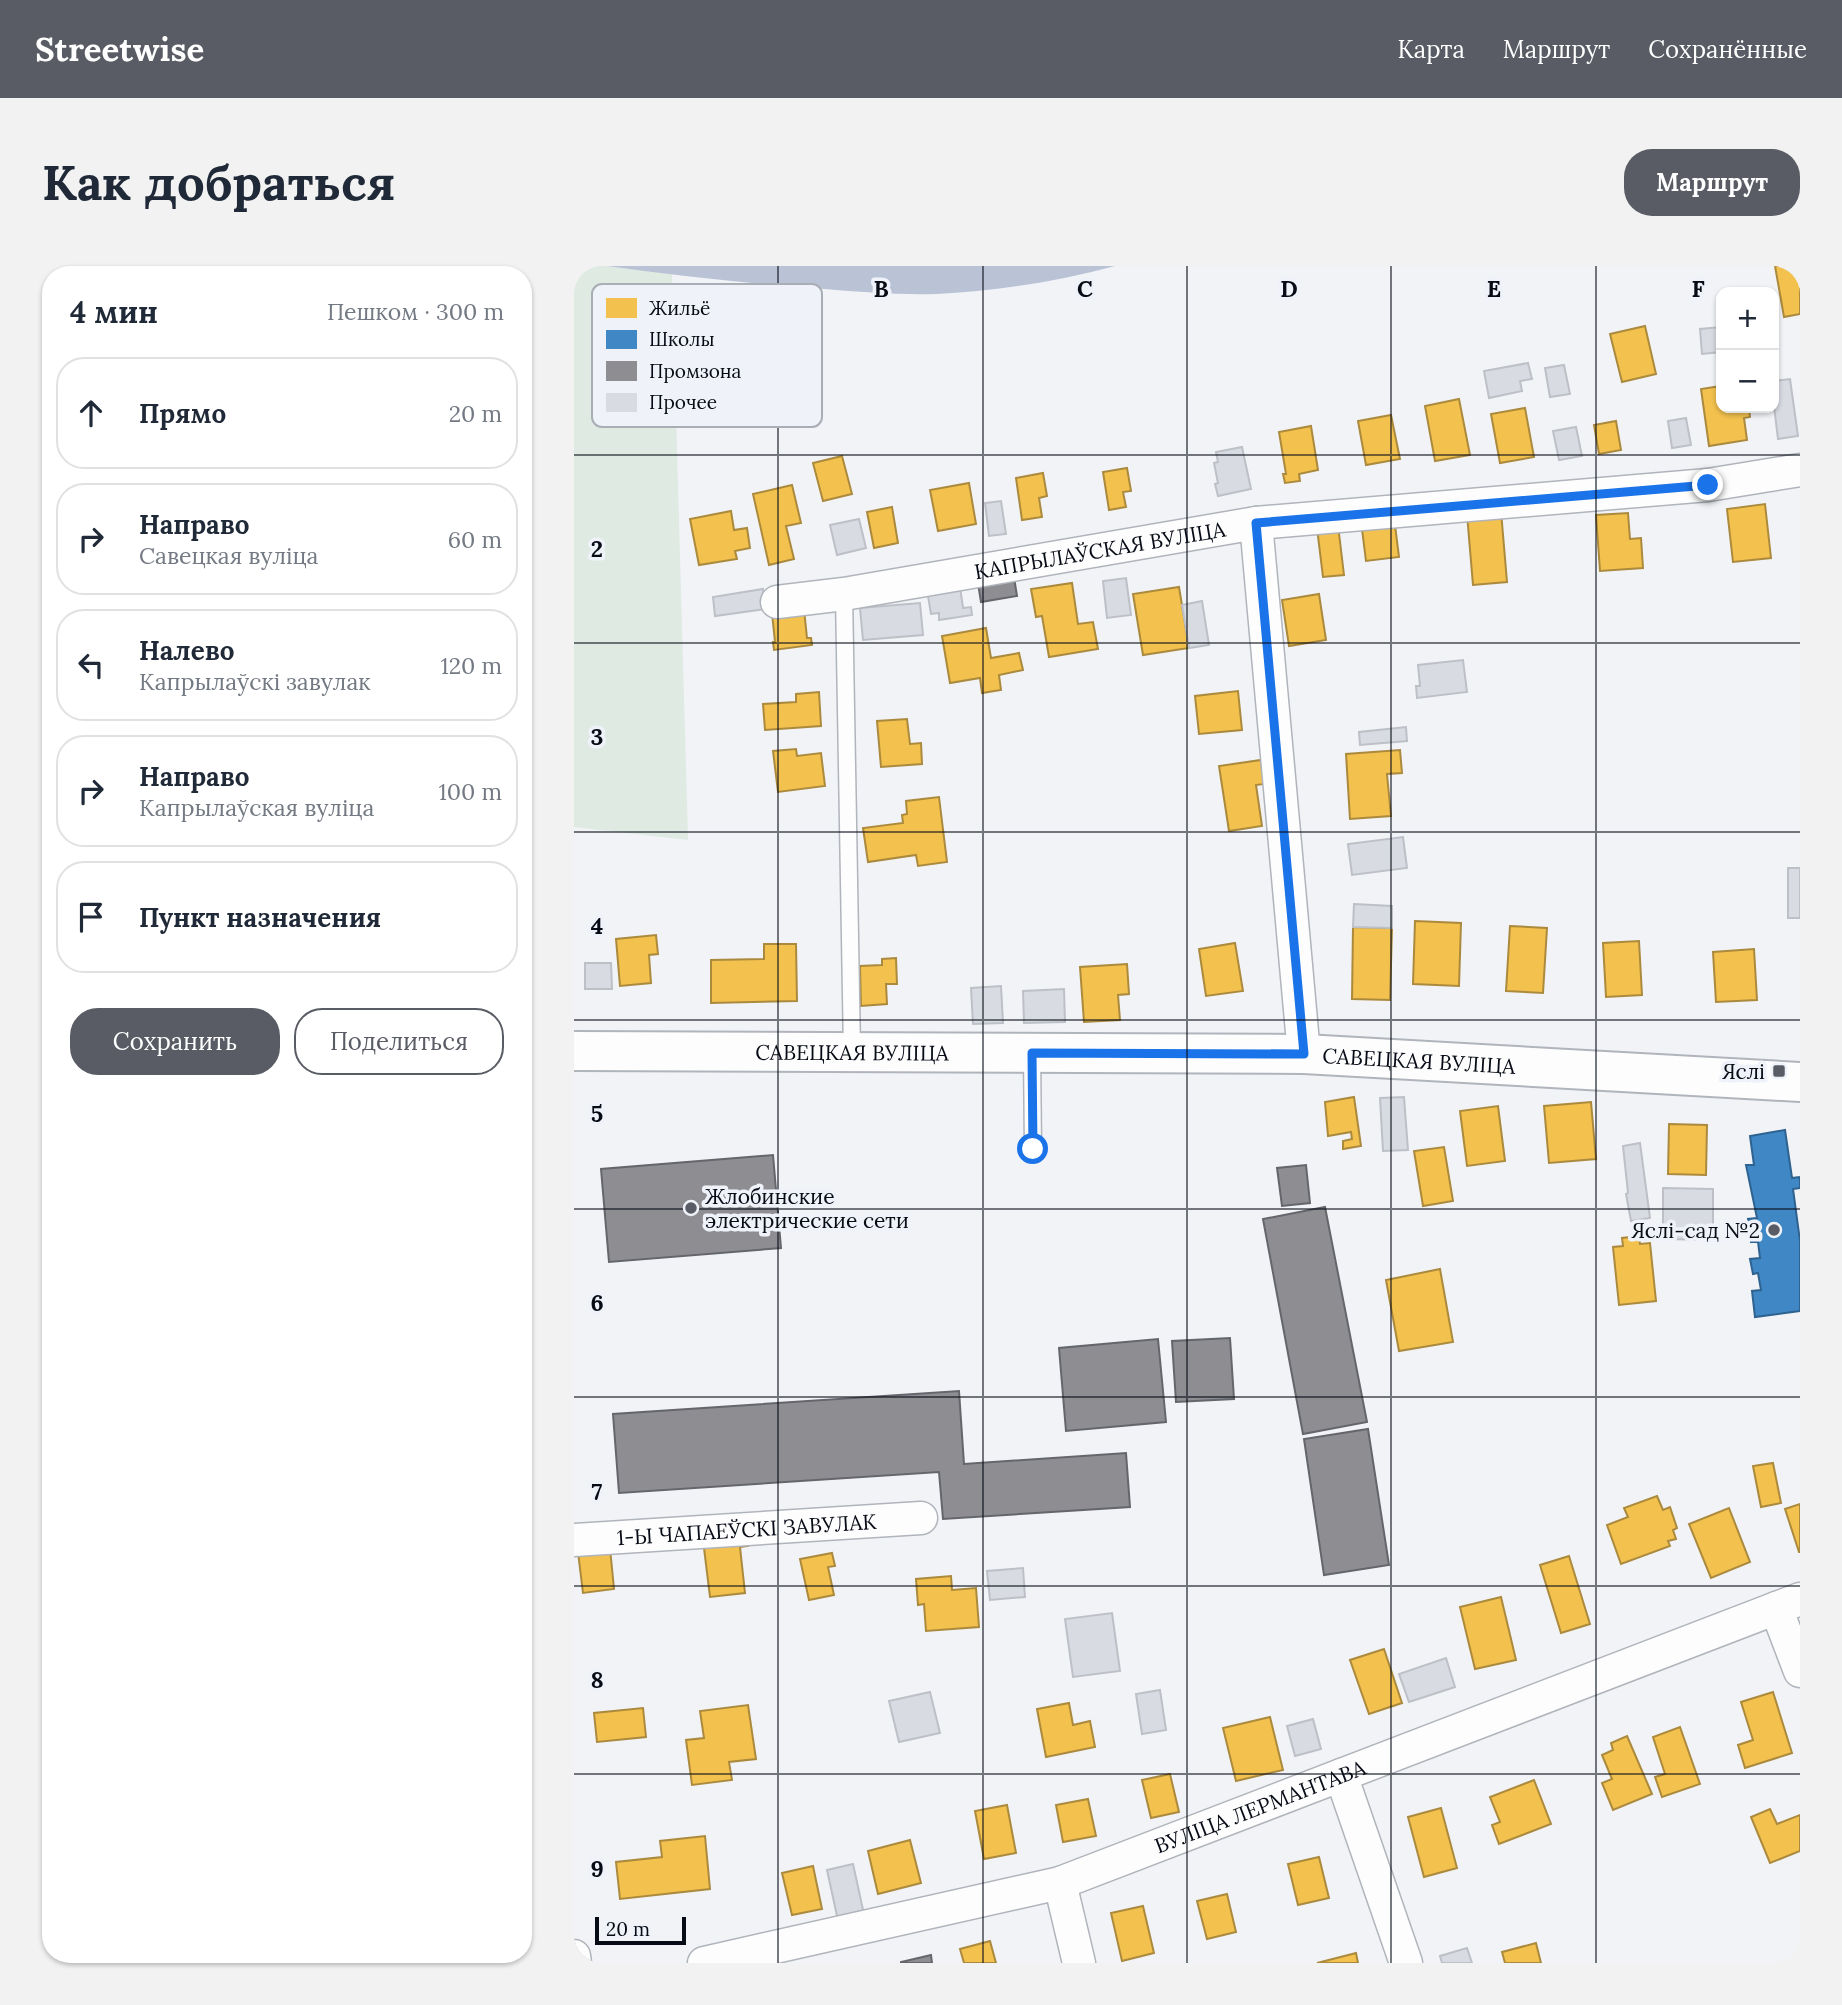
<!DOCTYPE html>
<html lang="ru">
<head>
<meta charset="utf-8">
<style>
	body { margin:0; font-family:Lora,serif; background:#f2f2f3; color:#1f2937 }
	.controls { position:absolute; right:21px; top:21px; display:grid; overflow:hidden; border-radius:14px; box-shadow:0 2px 5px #0004 }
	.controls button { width:63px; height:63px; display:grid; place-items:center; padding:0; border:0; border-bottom:2px solid #e0e1e3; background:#fff; color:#1f2937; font:35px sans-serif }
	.scale { position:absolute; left:21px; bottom:18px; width:91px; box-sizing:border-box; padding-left:7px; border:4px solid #070b15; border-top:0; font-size:19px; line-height:24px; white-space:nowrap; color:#070b15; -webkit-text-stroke:5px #eff2f9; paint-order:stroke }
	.stop { position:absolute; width:21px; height:21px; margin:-16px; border:5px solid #1a73e8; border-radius:50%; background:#fff }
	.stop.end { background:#1a73e8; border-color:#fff; box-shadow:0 2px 7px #0008 }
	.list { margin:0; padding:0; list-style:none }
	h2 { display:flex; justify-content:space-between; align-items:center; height:91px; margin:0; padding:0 28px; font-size:30px }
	h2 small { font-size:23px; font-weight:400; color:#747a83 }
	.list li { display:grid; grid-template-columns:46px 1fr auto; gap:21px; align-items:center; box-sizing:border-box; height:112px; margin:0 14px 14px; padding:0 14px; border:2px solid #e0e1e3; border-radius:28px }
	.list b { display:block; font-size:26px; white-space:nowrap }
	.list p { margin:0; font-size:23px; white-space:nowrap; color:#747a83 }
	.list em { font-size:23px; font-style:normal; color:#747a83 }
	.actions { display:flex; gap:14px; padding:21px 28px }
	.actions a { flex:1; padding:16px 0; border:2px solid #595c64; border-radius:28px; text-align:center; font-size:24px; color:#595c64 }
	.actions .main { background:#595c64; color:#fff }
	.icon { flex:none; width:38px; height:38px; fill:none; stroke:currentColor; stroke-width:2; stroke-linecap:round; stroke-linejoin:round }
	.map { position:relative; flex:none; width:1226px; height:1697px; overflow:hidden; border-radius:28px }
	header { display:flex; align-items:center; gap:42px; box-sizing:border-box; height:98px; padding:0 35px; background:#595c64; color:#fff }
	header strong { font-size:33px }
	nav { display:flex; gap:38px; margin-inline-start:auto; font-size:24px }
	.intro { display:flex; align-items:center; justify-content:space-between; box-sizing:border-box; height:168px; padding:0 42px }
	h1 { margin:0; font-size:49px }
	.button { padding:18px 32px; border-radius:28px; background:#595c64; color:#fff; font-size:24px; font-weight:700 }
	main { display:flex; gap:42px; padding:0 42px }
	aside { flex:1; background:#fff; border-radius:28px; box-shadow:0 2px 5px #0004 }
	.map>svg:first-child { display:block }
</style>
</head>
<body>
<header>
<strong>Streetwise</strong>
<nav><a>Карта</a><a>Маршрут</a><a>Сохранённые</a></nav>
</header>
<div class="intro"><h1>Как добраться</h1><a class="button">Маршрут</a></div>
<main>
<aside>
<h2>4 мин<small>Пешком · 300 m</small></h2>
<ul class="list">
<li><svg class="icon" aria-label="ahead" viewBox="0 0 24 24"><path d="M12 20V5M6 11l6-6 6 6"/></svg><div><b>Прямо</b></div><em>20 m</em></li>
<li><svg class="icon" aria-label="right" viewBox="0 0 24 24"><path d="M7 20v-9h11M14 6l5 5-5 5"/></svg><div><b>Направо</b><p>Савецкая вуліца</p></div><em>60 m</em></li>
<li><svg class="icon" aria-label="left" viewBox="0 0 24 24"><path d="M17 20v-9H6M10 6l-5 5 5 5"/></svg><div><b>Налево</b><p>Капрылаўскі завулак</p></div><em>120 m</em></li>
<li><svg class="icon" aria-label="right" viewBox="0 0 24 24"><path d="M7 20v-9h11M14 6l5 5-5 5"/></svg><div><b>Направо</b><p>Капрылаўская вуліца</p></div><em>100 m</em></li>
<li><svg class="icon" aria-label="arrive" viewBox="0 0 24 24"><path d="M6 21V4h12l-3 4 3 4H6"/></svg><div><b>Пункт назначения</b></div></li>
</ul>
<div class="actions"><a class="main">Сохранить</a><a>Поделиться</a></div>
</aside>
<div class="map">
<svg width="1226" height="1697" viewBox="0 0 1226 1697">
	<rect width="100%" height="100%" fill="#f1f3f7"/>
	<!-- green -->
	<polygon fill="#deeae2" points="0,0 33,0 98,8 114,574 0,561"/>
	<!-- water -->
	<path fill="#bac3d6" d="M33,0H541C482,16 422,25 362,28C325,29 287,26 250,23C178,18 105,10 33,0Z"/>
	<!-- homes -->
	<g fill="#f2c14e" stroke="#ac8a3d" stroke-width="2">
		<polygon points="1201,0 1226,0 1226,48 1210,51"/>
		<polygon points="1071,60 1082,108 1048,116 1036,68"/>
		<polygon points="1147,120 1147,142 1175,142 1176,151 1170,152 1173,174 1135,180 1127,123"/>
		<polygon points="885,133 896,189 861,195 851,140"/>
		<polygon points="951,142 960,191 926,197 917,148"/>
		<polygon points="817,149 826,193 792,199 784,155"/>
		<polygon points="1042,155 1047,184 1025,188 1020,159"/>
		<polygon points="737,160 744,204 725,208 726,215 711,217 709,208 712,208 705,166"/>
		<polygon points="268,190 278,228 249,235 239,197"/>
		<polygon points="553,202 557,225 549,226 552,241 535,244 529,206"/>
		<polygon points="469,207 473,230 465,232 468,251 448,254 442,212"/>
		<polygon points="395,217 402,258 364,265 356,224"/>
		<polygon points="218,219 227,257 212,260 220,293 195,299 179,228"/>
		<polygon points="1191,238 1197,292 1159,296 1153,243"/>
		<polygon points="318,241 324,277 300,282 293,246"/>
		<polygon points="157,245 160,264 173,262 176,282 161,285 163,293 125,299 116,253"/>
		<polygon points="927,245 933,316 899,319 893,248"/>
		<polygon points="1054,247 1056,273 1067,272 1069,302 1026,305 1022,249"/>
		<polygon points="820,251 825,291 792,295 787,255"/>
		<polygon points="764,259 770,309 749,311 743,262"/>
		<polygon points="498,317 504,358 519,356 524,383 475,391 468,350 462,351 457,323"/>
		<polygon points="605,321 615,382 569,389 559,328"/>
		<polygon points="745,328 752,374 715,380 708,334"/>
		<polygon points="230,343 233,372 237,372 238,379 200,384 199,376 201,376 198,347"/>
		<polygon points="412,362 417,392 445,387 449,404 425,409 427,424 408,427 406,412 376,417 368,370"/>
		<polygon points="664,425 668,464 625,468 621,430"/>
		<polygon points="245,426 247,460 191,464 189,438 222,436 222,428"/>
		<polygon points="333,453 336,478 347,477 348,498 307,501 303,455"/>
		<polygon points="222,483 223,490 247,487 251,520 204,526 199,485"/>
		<polygon points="826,484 828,507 813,508 817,550 776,553 772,488"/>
		<polygon points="687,494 690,518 682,519 688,560 655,565 645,500"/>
		<polygon points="365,531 373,596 344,600 342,589 294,596 289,562 329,557 328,549 333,548 332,535"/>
		<polygon points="841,655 887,657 885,720 839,718"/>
		<polygon points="936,660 973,662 969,727 932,725"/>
		<polygon points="779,661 818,662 816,734 778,733"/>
		<polygon points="82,669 84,688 75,689 77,717 46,720 42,673"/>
		<polygon points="1065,675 1068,729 1032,731 1029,677"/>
		<polygon points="661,677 669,725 632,730 625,683"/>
		<polygon points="190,678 222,678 223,735 137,737 137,694 190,693"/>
		<polygon points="1180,683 1183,734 1142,736 1139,686"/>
		<polygon points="322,692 323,718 312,718 313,738 287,740 286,700 308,699 308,693"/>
		<polygon points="553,698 555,728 544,729 546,754 510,756 506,701"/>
		<polygon points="780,831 787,880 769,883 769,875 778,873 777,866 754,870 751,836"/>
		<polygon points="1017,836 1022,893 975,897 970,840"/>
		<polygon points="924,840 931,895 893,900 886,845"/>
		<polygon points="1095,858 1133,859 1132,909 1094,908"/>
		<polygon points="870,881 879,935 849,940 840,885"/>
		<polygon points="1065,970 1066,978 1076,977 1082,1035 1045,1039 1039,981 1049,980 1048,972"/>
		<polygon points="866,1003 879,1076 825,1085 812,1014"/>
		<polygon points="1199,1197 1207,1237 1187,1241 1179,1200"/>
		<polygon points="1083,1230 1089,1244 1096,1241 1103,1262 1099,1264 1102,1273 1094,1275 1096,1280 1047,1298 1033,1259 1054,1251 1050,1242"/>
		<polygon points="1226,1238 1226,1286 1225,1286 1211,1243"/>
		<polygon points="1155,1242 1176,1296 1137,1312 1115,1258"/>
		<polygon points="173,1267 174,1280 166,1281 171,1327 136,1331 130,1282 149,1279"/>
		<polygon points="36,1282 40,1323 9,1327 4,1286"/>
		<polygon points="258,1287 261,1300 254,1301 260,1329 235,1334 226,1293"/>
		<polygon points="995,1290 1016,1358 987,1367 966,1299"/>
		<polygon points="377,1310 378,1324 402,1322 405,1361 352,1365 350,1338 344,1339 342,1313"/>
		<polygon points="927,1331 942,1394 901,1403 886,1341"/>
		<polygon points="810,1383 828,1437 795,1448 776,1394"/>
		<polygon points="1199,1426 1218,1487 1171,1502 1164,1479 1179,1474 1167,1436"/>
		<polygon points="495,1437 499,1459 516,1455 521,1481 472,1491 463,1443"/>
		<polygon points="174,1439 182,1493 155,1496 158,1514 118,1519 112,1474 130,1472 126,1445"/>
		<polygon points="69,1442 72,1471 23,1476 20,1447"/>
		<polygon points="696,1451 709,1504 662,1515 649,1462"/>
		<polygon points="1106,1461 1126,1518 1088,1531 1081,1511 1091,1508 1079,1471"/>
		<polygon points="1053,1470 1078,1528 1039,1544 1028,1517 1038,1513 1028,1489 1039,1484 1037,1477"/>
		<polygon points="596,1508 605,1546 577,1552 568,1514"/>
		<polygon points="960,1514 977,1558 925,1578 918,1559 926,1556 916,1531"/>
		<polygon points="514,1533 522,1570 489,1576 482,1539"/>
		<polygon points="433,1539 442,1587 410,1593 401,1545"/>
		<polygon points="867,1542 883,1602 850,1611 834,1551"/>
		<polygon points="1196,1543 1203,1558 1226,1549 1226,1585 1196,1597 1177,1551"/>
		<polygon points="131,1570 136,1623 46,1633 42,1596 88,1591 86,1575"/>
		<polygon points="336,1574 347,1617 304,1628 294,1585"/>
		<polygon points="745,1591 755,1632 724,1639 714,1598"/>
		<polygon points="239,1600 248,1643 218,1649 208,1607"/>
		<polygon points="653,1628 662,1666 633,1673 623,1635"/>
		<polygon points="569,1640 580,1687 548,1695 537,1647"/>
		<polygon points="416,1675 422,1697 390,1697 386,1683"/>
		<polygon points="962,1677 967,1697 931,1697 928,1686"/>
		<polygon points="782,1687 784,1697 743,1697"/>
	</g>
	<!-- schools -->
	<polygon fill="#3f88c5" stroke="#2e6290" stroke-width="2" points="1211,864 1218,912 1225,911 1226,915 1226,922 1219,923 1226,975 1226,1045 1181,1051 1178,1025 1187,1024 1184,1007 1179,1008 1176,993 1186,992 1184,976 1177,976 1174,953 1183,952 1172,899 1180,899 1176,870"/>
	<!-- industry -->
	<g fill="#8d8d92" stroke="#65666c" stroke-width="2">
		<polygon points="439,305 443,330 407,336 403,311"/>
		<polygon points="199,889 207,982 35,996 27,903"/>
		<polygon points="732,899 736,937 708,940 703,902"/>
		<polygon points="751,941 793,1156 729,1168 689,953"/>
		<polygon points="656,1072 660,1133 602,1136 598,1075"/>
		<polygon points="584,1073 592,1156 492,1165 485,1082"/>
		<polygon points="385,1125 390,1198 552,1187 556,1241 369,1253 365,1206 45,1227 39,1148"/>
		<polygon points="794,1163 815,1299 750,1309 730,1173"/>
		<polygon points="357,1689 358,1697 327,1697 327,1696"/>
	</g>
	<!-- building -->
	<g fill="#d8dbe2" stroke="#bdc0c7" stroke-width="2">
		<polygon points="1147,61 1147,86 1128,88 1126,63"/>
		<polygon points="954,97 958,113 946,115 948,125 915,132 910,105"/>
		<polygon points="990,99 996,128 976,131 971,102"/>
		<polygon points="1216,113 1224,170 1204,173 1200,140 1200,115"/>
		<polygon points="1112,152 1117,179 1098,182 1094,155"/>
		<polygon points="1002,161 1008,190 985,194 979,165"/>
		<polygon points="668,181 677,223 644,230 641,218 644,217 640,197 644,196 642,186"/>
		<polygon points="427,235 432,268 415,270 411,237"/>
		<polygon points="285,253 292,282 263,289 256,259"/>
		<polygon points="552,312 557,349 533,352 529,315"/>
		<polygon points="385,314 389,342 397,341 398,349 365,354 365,347 357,348 352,318"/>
		<polygon points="189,323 192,343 141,350 139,331"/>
		<polygon points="628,335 635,379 615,382 608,339"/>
		<polygon points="346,337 349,369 289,374 286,342"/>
		<polygon points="889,394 893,426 843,432 842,420 846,420 844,399"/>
		<polygon points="832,461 833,475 786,479 785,466"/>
		<polygon points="829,571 833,602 778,609 774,578"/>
		<rect x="1214" y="602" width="12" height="50"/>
		<polygon points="780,638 818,640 818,662 779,661"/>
		<polygon points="11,697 37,697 38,723 11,723"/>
		<polygon points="427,720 429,757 399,758 397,722"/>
		<polygon points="490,723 491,756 450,757 449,725"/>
		<polygon points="830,831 834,884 809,885 806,832"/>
		<polygon points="1066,877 1076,952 1057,955 1052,928 1054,927 1049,880"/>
		<polygon points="1089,922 1139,923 1139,974 1089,973"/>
		<polygon points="449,1302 451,1331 416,1334 413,1305"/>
		<polygon points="538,1347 546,1405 499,1411 491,1353"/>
		<polygon points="872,1392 881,1421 835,1436 825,1408"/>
		<polygon points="586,1424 592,1464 568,1468 562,1428"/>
		<polygon points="356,1426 366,1467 325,1476 315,1435"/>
		<polygon points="739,1453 747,1483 721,1490 713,1460"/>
		<polygon points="279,1598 291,1653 265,1659 253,1604"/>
		<polygon points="893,1682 898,1697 868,1697 866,1690"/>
	</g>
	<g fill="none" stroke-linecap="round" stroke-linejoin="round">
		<!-- lane casing -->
		<g stroke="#b0b4bb" stroke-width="19">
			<g id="lane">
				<polyline points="270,328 278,786"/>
				<polyline points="458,787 459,883"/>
			</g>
		</g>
		<!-- street casing -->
		<g stroke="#b0b4bb" stroke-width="35">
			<g id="street">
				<polyline points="682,257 730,788"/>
				<path id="s1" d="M203,336L270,328L682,257L1134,219L1226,204"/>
				<path id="s2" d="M0,1274L347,1252"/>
				<polyline points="1202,1342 1226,1405"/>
				<polyline points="767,1509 832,1697"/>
				<polyline points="486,1617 505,1697"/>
				<polyline points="0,1690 1,1697"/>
				<path id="s3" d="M130,1697L486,1617L1226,1333"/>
			</g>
		</g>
		<!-- secondary casing -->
		<g stroke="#b0b4bb" stroke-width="42">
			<g id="secondary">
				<path id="s4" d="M0,785L730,788L1226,816"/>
			</g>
		</g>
		<!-- lane -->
		<use href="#lane" stroke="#fdfdfe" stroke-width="16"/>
		<!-- street -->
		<use href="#street" stroke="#fdfdfe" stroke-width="32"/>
		<!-- secondary -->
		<use href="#secondary" stroke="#fdfdfe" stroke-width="38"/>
	</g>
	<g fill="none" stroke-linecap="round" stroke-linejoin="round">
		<!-- route -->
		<polyline stroke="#1a73e8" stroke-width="9" points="459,883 458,787 730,788 682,257 1134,219"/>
	</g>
	<!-- grid -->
	<path fill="none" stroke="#070b15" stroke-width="2" stroke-opacity="0.55" d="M204,0V1697M409,0V1697M613,0V1697M817,0V1697M1022,0V1697M0,189H1226M0,377H1226M0,566H1226M0,754H1226M0,943H1226M0,1131H1226M0,1320H1226M0,1508H1226"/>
	<!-- markers -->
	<g fill="#595c64" stroke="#eff2f9" stroke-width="2.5">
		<rect x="1198" y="798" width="14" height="14" rx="3.5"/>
		<circle cx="117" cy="942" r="7"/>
		<circle cx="1200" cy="964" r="7"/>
	</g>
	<g text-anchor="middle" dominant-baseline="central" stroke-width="7" stroke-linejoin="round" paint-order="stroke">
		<!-- street labels -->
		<g font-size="21" fill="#070b15" stroke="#eff2f9">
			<text stroke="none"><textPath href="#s1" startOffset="327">КАПРЫЛАЎСКАЯ ВУЛІЦА</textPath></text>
			<text stroke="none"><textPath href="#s4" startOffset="278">САВЕЦКАЯ ВУЛІЦА</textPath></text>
			<text stroke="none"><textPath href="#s4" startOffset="845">САВЕЦКАЯ ВУЛІЦА</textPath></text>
			<text stroke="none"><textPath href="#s2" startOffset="173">1-Ы ЧАПАЕЎСКІ ЗАВУЛАК</textPath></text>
			<text stroke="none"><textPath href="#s3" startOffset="579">ВУЛІЦА ЛЕРМАНТАВА</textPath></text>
		</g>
		<!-- poi labels -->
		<g font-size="21" fill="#070b15" stroke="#eff2f9" text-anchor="end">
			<text x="1191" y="805">Яслі</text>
			<text x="131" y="930" text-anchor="start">Жлобинские<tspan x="131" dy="24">электрические сети</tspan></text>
			<text x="1186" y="964">Яслі-сад №2</text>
		</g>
	</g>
	<!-- legend -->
	<rect x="18" y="18" width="230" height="143" rx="10" fill="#eff2f9" stroke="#a9adb5" stroke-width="2"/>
	<rect x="32" y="32" width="31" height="20" fill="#f2c14e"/>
	<rect x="32" y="64" width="31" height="19" fill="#3f88c5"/>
	<rect x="32" y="95" width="31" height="20" fill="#8d8d92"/>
	<rect x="32" y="127" width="31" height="19" fill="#d8dbe2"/>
	<g font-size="19" fill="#070b15">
		<text x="75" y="49">Жильё</text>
		<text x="75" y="80">Школы</text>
		<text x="75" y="112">Промзона</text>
		<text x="75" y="143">Прочее</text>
	</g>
	<g font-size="23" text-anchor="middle" font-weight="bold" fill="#070b15" stroke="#eff2f9" stroke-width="7" stroke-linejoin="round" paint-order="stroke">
		<text x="307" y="31">B</text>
		<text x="511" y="31">C</text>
		<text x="715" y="31">D</text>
		<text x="920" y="31">E</text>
		<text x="1124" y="31">F</text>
		<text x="23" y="291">2</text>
		<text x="23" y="479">3</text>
		<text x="23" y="668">4</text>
		<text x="23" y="856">5</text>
		<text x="23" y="1045">6</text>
		<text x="23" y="1234">7</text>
		<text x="23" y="1422">8</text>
		<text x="23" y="1611">9</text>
	</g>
</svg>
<div class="controls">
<button>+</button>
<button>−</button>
</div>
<div class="scale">20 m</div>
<div class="stop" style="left:459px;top:883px"></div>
<div class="stop end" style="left:1134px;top:219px"></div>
</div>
</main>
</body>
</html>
